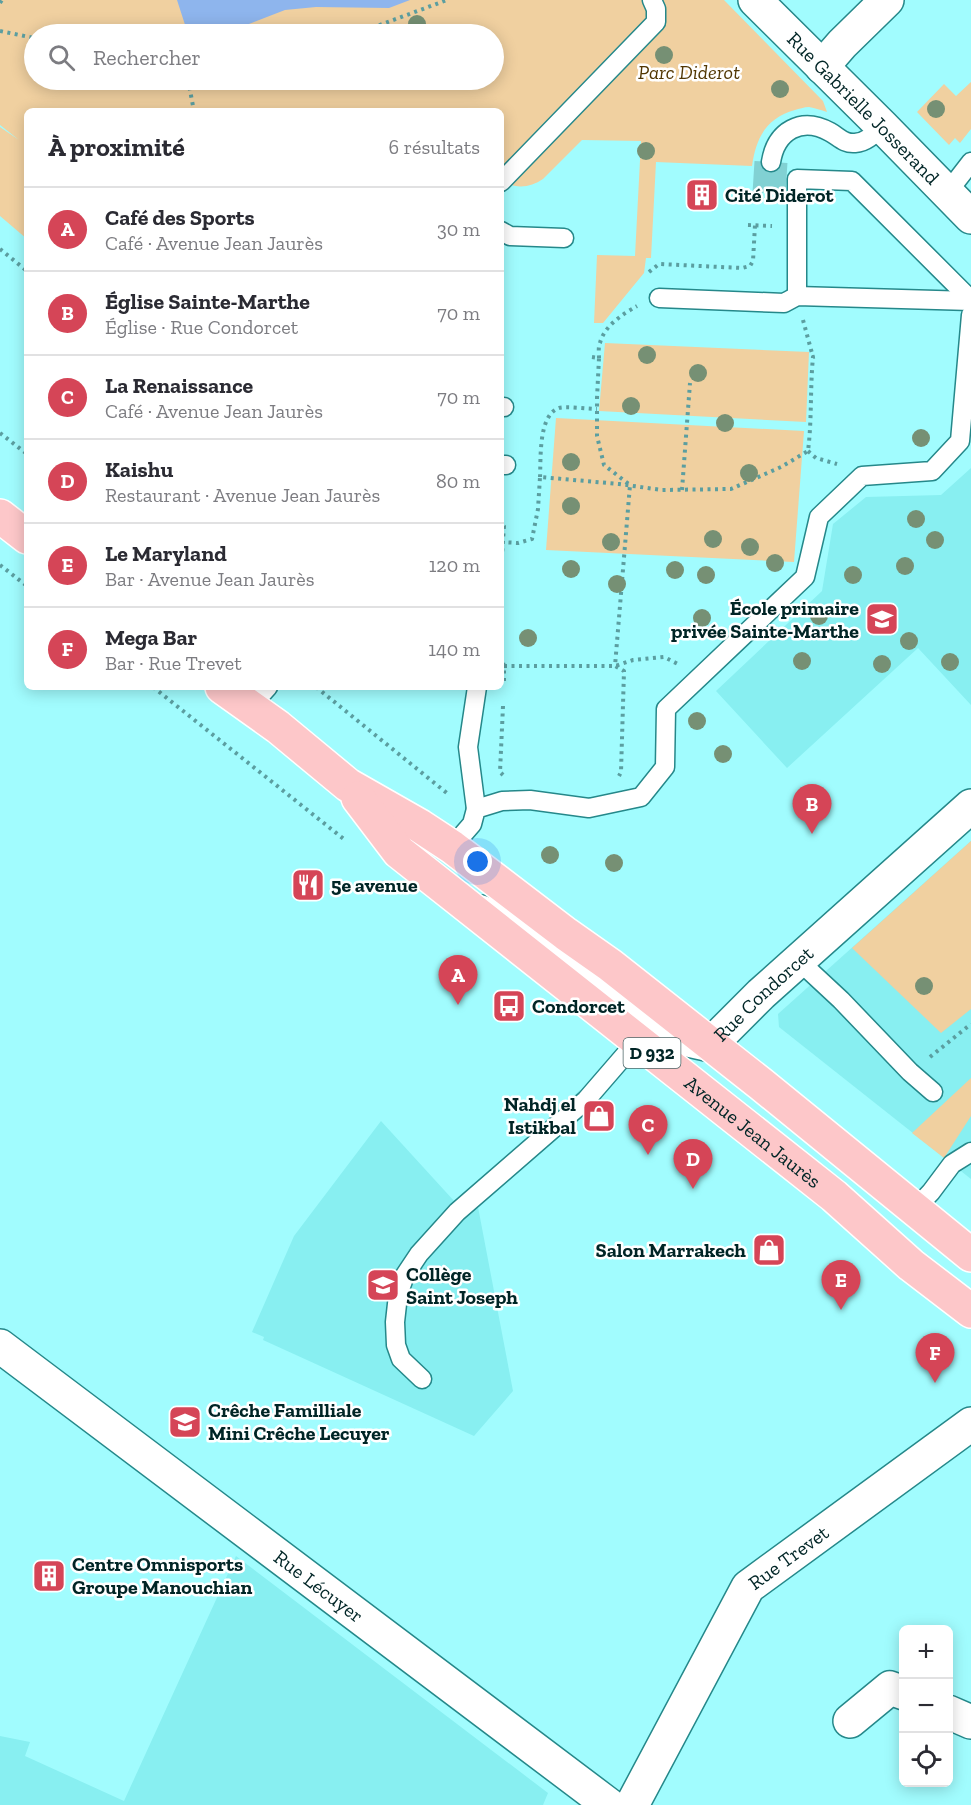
<!DOCTYPE html>
<html lang="fr">
<head>
<meta charset="utf-8">
<style>
	body { margin:0; font-family:"Zilla Slab",serif; background:#f2f2f3; color:#2b2b33 }
	.controls { position:absolute; right:18px; bottom:18px; display:grid; overflow:hidden; border-radius:9px; box-shadow:0 3px 15px #0003 }
	.controls button { width:54px; height:54px; display:grid; place-items:center; padding:0; border:0; border-bottom:2px solid #e1e1e2; background:#fff; color:#2b2b33; font:30px sans-serif }
	.you { position:absolute; left:478px; top:862px; width:21px; height:21px; margin:-15px; border:4px solid #fff; border-radius:50%; background:#1a73e8; box-shadow:0 0 0 9px #1a73e833 }
	.badge { display:grid; place-items:center; width:39px; height:39px; border-radius:50%; background:#d54557; color:#fff; font-size:20px; font-weight:700 }
	.pin { position:absolute; translate:-50% -50px; filter:drop-shadow(0 2px 3px #0008) }
	.pin::after { content:''; position:absolute; top:32px; width:21px; height:18px; background:inherit; clip-path:polygon(0 0,100% 0,50% 100%) }
	.list { margin:0; padding:0; list-style:none }
	h2 { display:flex; justify-content:space-between; align-items:center; height:78px; margin:0; padding:0 24px; font-size:26px }
	h2 small { font-size:20px; font-weight:400; color:#7c7c81 }
	.list li { display:grid; grid-template-columns:39px 1fr auto; gap:18px; align-items:center; box-sizing:border-box; height:84px; padding:0 24px; border-top:2px solid #e1e1e2 }
	.list b { display:block; font-size:22px; white-space:nowrap }
	.list p { margin:0; font-size:20px; white-space:nowrap; color:#7c7c81 }
	.list em { font-size:20px; font-style:normal; color:#7c7c81 }
	.icon { flex:none; width:33px; height:33px; fill:none; stroke:currentColor; stroke-width:2; stroke-linecap:round; stroke-linejoin:round }
	.map { position:relative; flex:none; width:971px; height:1805px; overflow:hidden }
	.search { position:absolute; background:#fff; box-shadow:0 3px 15px #0003; left:24px; top:24px; width:480px; height:66px; display:flex; align-items:center; gap:15px; box-sizing:border-box; padding:0 21px; border-radius:33px; color:#7c7c81; font-size:22px }
	.panel { position:absolute; background:#fff; box-shadow:0 3px 15px #0003; left:24px; top:108px; width:480px; height:582px; border-radius:9px }
	.map>svg:first-child { display:block }
</style>
</head>
<body>
<div class="map">
<svg width="971" height="1805" viewBox="0 0 971 1805">
	<rect width="100%" height="100%" fill="#a1fcfe"/>
	<!-- built -->
	<g fill="#88eff1">
		<polygon points="971,468 971,705 918,648 787,768 716,691 822,591 833,524 866,497 941,495"/>
		<polygon points="971,841 971,1179 779,1027 778,1014"/>
		<polygon points="580,1090 595,1103 478,1207 513,1391 474,1436 263,1340 264,1337 252,1332 294,1236 381,1121 455,1202"/>
		<polygon points="236,1556 548,1793 543,1805 0,1805 0,1736 30,1742 25,1756 124,1801"/>
	</g>
	<!-- green -->
	<g fill="#f0d0a0" fill-rule="evenodd">
		<path d="M0,0H724L823,101L827,112C821,110 815,108 809,107C804,107 799,109 795,110C766,118 756,138 752,166L656,162L651,258H646L644,273L603,323H594L597,255L635,256L641,141L582,140L543,179C530,188 516,189 501,181V111H27V239L0,216V127L19,140L0,125ZM34,34H494V80H34Z"/>
		<polygon points="971,82 971,129 960,143 955,138 949,145 917,112 944,84 956,96"/>
		<polygon points="605,343 809,352 806,422 599,411"/>
		<polygon points="556,418 804,431 794,562 546,550"/>
		<polygon points="971,841 971,1009 941,1033 852,948"/>
		<polygon points="971,1078 971,1116 944,1158 912,1133"/>
	</g>
	<!-- water -->
	<polygon fill="#8eb5ed" points="177,0 410,0 389,8 316,7 285,10 223,34 188,34"/>
	<g fill="none" stroke-linecap="round" stroke-linejoin="round">
		<!-- street-tunnel -->
		<polyline stroke="#81d1d3" stroke-width="33" stroke-dasharray="33 16" stroke-linecap="butt" points="769,193 771,162"/>
		<!-- lane casing -->
		<g stroke="#25888a" stroke-width="21">
			<g id="lane">
				<path d="M771,162C776,131 801,116 830,132C839,137 844,144 855,143C867,142 874,134 882,126"/>
				<polyline points="501,182 656,22 656,9 652,0"/>
				<polyline points="947,193 971,162"/>
				<polyline points="501,231 510,236 564,238"/>
				<polyline points="797,296 797,179 852,181 971,300"/>
				<polyline points="659,298 784,303 797,296 971,301"/>
				<polyline points="501,407 504,407"/>
				<polyline points="501,465 506,465"/>
				<polyline points="250,707 268,687"/>
				<polyline points="476,809 468,747 477,687"/>
				<polyline points="452,847 472,824 476,809 502,801 530,800 589,808 641,797 665,767 666,709 805,577 819,517 862,476 932,471 960,441 971,315"/>
				<polyline points="798,960 841,1000 910,1072 933,1092"/>
				<polyline points="915,1209 931,1192 952,1164 971,1152"/>
				<polyline points="422,1379 401,1359 396,1345 395,1322 398,1295 405,1275 419,1254 457,1212 586,1100 637,1041"/>
			</g>
		</g>
		<!-- street casing -->
		<g stroke="#25888a" stroke-width="36">
			<g id="street">
				<path id="s1" d="M755,0L882,126L971,217"/>
				<polyline points="822,67 842,44 887,0"/>
				<path id="s2" d="M481,912L530,932L640,1017L683,1039L710,1045L761,994L971,806"/>
				<path id="s3" d="M0,1346L609,1805"/>
				<polyline points="948,1712 971,1722"/>
				<polyline points="850,1721 890,1688 904,1693"/>
				<path id="s4" d="M632,1805L748,1587L971,1424"/>
			</g>
		</g>
		<!-- primary casing -->
		<g stroke="#fff" stroke-width="36">
			<g id="primary">
				<polyline points="0,516 27,537"/>
				<polyline points="222,687 278,727 348,785 420,826 452,847 566,934 610,965 761,1084 971,1255"/>
				<path id="s5" d="M358,798L399,852L834,1196L911,1265L971,1311"/>
			</g>
		</g>
		<!-- path -->
		<g stroke="#5b9ea0" stroke-width="4" stroke-dasharray="3 4.5" stroke-linecap="butt">
			<polyline points="0,3 2,0"/>
			<polyline points="0,31 34,38"/>
			<polyline points="284,34 300,28 361,32 447,0"/>
			<polyline points="188,80 194,111"/>
			<polyline points="748,225 772,226"/>
			<polyline points="0,249 27,271"/>
			<polyline points="649,272 659,264 742,268 750,266 753,261 755,225"/>
			<polyline points="803,320 813,357"/>
			<polyline points="592,357 599,358 597,398 597,436 604,465 630,485 615,666 624,671 621,772 619,776"/>
			<path d="M599,358C599,354 598,347 600,343C604,326 623,314 637,306"/>
			<polyline points="0,433 27,454"/>
			<polyline points="808,451 816,458 837,464"/>
			<path d="M540,477C541,459 538,415 559,408C567,406 587,409 597,409"/>
			<polyline points="682,490 690,383"/>
			<polyline points="501,519 504,526 501,569"/>
			<path d="M501,542L518,543L532,539L538,509L540,477L619,484L662,490L731,489L781,467L808,451C812,420 810,388 813,357L818,356"/>
			<polyline points="0,565 27,586"/>
			<polyline points="501,656 504,666 504,683"/>
			<polyline points="504,666 615,666 633,660 664,657 678,664"/>
			<polyline points="153,687 345,840"/>
			<polyline points="316,687 448,794"/>
			<polyline points="503,706 500,772 503,775"/>
			<polyline points="930,1057 971,1024"/>
		</g>
		<!-- lane -->
		<use href="#lane" stroke="#fff" stroke-width="18"/>
		<!-- street -->
		<use href="#street" stroke="#fff" stroke-width="33"/>
		<!-- primary -->
		<use href="#primary" stroke="#fdc7c9" stroke-width="33"/>
	</g>
	<!-- trees -->
	<g fill="#769074">
		<circle cx="417" cy="24" r="9"/>
		<circle cx="664" cy="55" r="9"/>
		<circle cx="780" cy="89" r="9"/>
		<circle cx="936" cy="109" r="9"/>
		<circle cx="646" cy="151" r="9"/>
		<circle cx="647" cy="355" r="9"/>
		<circle cx="698" cy="373" r="9"/>
		<circle cx="631" cy="406" r="9"/>
		<circle cx="725" cy="423" r="9"/>
		<circle cx="921" cy="438" r="9"/>
		<circle cx="571" cy="462" r="9"/>
		<circle cx="749" cy="473" r="9"/>
		<circle cx="571" cy="506" r="9"/>
		<circle cx="916" cy="519" r="9"/>
		<circle cx="713" cy="539" r="9"/>
		<circle cx="935" cy="540" r="9"/>
		<circle cx="611" cy="542" r="9"/>
		<circle cx="750" cy="547" r="9"/>
		<circle cx="775" cy="563" r="9"/>
		<circle cx="905" cy="566" r="9"/>
		<circle cx="571" cy="569" r="9"/>
		<circle cx="675" cy="570" r="9"/>
		<circle cx="706" cy="575" r="9"/>
		<circle cx="853" cy="575" r="9"/>
		<circle cx="617" cy="584" r="9"/>
		<circle cx="819" cy="616" r="9"/>
		<circle cx="702" cy="618" r="9"/>
		<circle cx="528" cy="638" r="9"/>
		<circle cx="909" cy="641" r="9"/>
		<circle cx="802" cy="661" r="9"/>
		<circle cx="950" cy="662" r="9"/>
		<circle cx="882" cy="664" r="9"/>
		<circle cx="697" cy="721" r="9"/>
		<circle cx="723" cy="754" r="9"/>
		<circle cx="550" cy="855" r="9"/>
		<circle cx="614" cy="863" r="9"/>
		<circle cx="924" cy="986" r="9"/>
	</g>
	<!-- icons -->
	<defs>
		<g id="building-square" transform="scale(1.725)"><rect x="-9" y="-9" width="18" height="18" rx="4" fill="#d54557" stroke="#fff"/><path d="M-4-6H4V6H1V3H-1V6H-4ZM-2.5-4.3h1.7v1.8h-1.7ZM.8-4.3h1.7v1.8H.8ZM-2.5-1h1.7V.8h-1.7ZM.8-1h1.7V.8H.8Z" fill="#fff"/></g>
		<g id="school-square" transform="scale(1.725)"><rect x="-9" y="-9" width="18" height="18" rx="4" fill="#d54557" stroke="#fff"/><path d="M0-5L7-2L0 1L-7-2ZM-4 1L0 2.5L4 1V4Q0 6-4 4Z" fill="#fff"/></g>
		<g id="restaurant-square" transform="scale(1.725)"><rect x="-9" y="-9" width="18" height="18" rx="4" fill="#d54557" stroke="#fff"/><path d="M-5-6h1v4h1v-4h1v4h1v-4h1v5L-1.5 .5V6h-2V.5L-5-1ZM5-6V6H3V1.5H1.5Q1.5-4 5-6Z" fill="#fff"/></g>
		<g id="bus-square" transform="scale(1.725)"><rect x="-9" y="-9" width="18" height="18" rx="4" fill="#d54557" stroke="#fff"/><path d="M-5-6H5V4H4V6H2V4H-2V6H-4V4H-5ZM-3.5-4V0h7V-4ZM-3.5 1.2v1.5H-2V1.2ZM2 1.2v1.5H3.5V1.2Z" fill="#fff"/></g>
		<g id="shop-square" transform="scale(1.725)"><rect x="-9" y="-9" width="18" height="18" rx="4" fill="#d54557" stroke="#fff"/><path d="M-5-2.5h2.3a2.7 3.5 0 0 1 5.4 0H5L5.5 6h-11ZM-1.5-2.5h3a1.5 2.3 0 0 0-3 0Z" fill="#fff"/></g>
	</defs>
	<g fill-rule="evenodd">
		<use href="#building-square" x="702" y="195"/>
		<use href="#school-square" x="882" y="619"/>
		<use href="#restaurant-square" x="308" y="885"/>
		<use href="#bus-square" x="509" y="1006"/>
		<use href="#shop-square" x="599" y="1116"/>
		<use href="#shop-square" x="769" y="1250"/>
		<use href="#school-square" x="383" y="1285"/>
		<use href="#school-square" x="185" y="1422"/>
		<use href="#building-square" x="49" y="1576"/>
	</g>
	<g text-anchor="middle" dominant-baseline="central" stroke-width="5" stroke-linejoin="round" paint-order="stroke">
		<!-- shield labels -->
		<rect fill="#fff" stroke="#4c6667" stroke-width="1.5" x="623.5" y="1038" width="57" height="30" rx="4.5"/>
		<g font-size="18" font-weight="bold" fill="#002526">
			<text x="652" y="1053">D 932</text>
		</g>
		<!-- park labels -->
		<g font-size="20" font-style="italic" fill="#523703" stroke="#fff">
			<text x="689" y="72">Parc Diderot</text>
		</g>
		<!-- street labels -->
		<g font-size="20" fill="#002526" stroke="#fff">
			<text stroke="none"><textPath href="#s1" startOffset="153">Rue Gabrielle Josserand</textPath></text>
			<text stroke="none"><textPath href="#s2" startOffset="342">Rue Condorcet</textPath></text>
			<text stroke="none"><textPath href="#s5" startOffset="519">Avenue Jean Jaurès</textPath></text>
			<text stroke="none"><textPath href="#s4" startOffset="297">Rue Trevet</textPath></text>
			<text stroke="none"><textPath href="#s3" startOffset="399">Rue Lécuyer</textPath></text>
		</g>
		<!-- poi labels -->
		<g font-size="20" font-weight="bold" fill="#002526" stroke="#fff" text-anchor="start">
			<text x="725" y="195">Cité Diderot</text>
			<text x="859" y="608" text-anchor="end">École primaire<tspan x="859" dy="23">privée Sainte-Marthe</tspan></text>
			<text x="331" y="885">5e avenue</text>
			<text x="532" y="1006">Condorcet</text>
			<text x="576" y="1104" text-anchor="end">Nahdj el<tspan x="576" dy="23">Istikbal</tspan></text>
			<text x="746" y="1250" text-anchor="end">Salon Marrakech</text>
			<text x="406" y="1274">Collège<tspan x="406" dy="23">Saint Joseph</tspan></text>
			<text x="208" y="1410">Crêche Familliale<tspan x="208" dy="23">Mini Crêche Lecuyer</tspan></text>
			<text x="72" y="1564">Centre Omnisports<tspan x="72" dy="23">Groupe Manouchian</tspan></text>
		</g>
	</g>
</svg>
<div class="controls">
<button>+</button>
<button>−</button>
<button><svg class="icon" aria-label="locate" viewBox="0 0 24 24"><circle cx="12" cy="12" r="6"/><path d="M12 2v4M12 18v4M2 12h4M18 12h4"/></svg></button>
</div>
<div class="you"></div>
<div class="pin badge" style="left:458px;top:1005px">A</div>
<div class="pin badge" style="left:812px;top:834px">B</div>
<div class="pin badge" style="left:648px;top:1155px">C</div>
<div class="pin badge" style="left:693px;top:1189px">D</div>
<div class="pin badge" style="left:841px;top:1310px">E</div>
<div class="pin badge" style="left:935px;top:1383px">F</div>
<div class="search"><svg class="icon" aria-label="search" viewBox="0 0 24 24"><circle cx="10" cy="10" r="6"/><path d="M15 15l6 6"/></svg>Rechercher</div>
<section class="panel">
<h2>À proximité<small>6 résultats</small></h2>
<ul class="list">
<li><span class="badge">A</span><div><b>Café des Sports</b><p>Café · Avenue Jean Jaurès</p></div><em>30 m</em></li>
<li><span class="badge">B</span><div><b>Église Sainte-Marthe</b><p>Église · Rue Condorcet</p></div><em>70 m</em></li>
<li><span class="badge">C</span><div><b>La Renaissance</b><p>Café · Avenue Jean Jaurès</p></div><em>70 m</em></li>
<li><span class="badge">D</span><div><b>Kaishu</b><p>Restaurant · Avenue Jean Jaurès</p></div><em>80 m</em></li>
<li><span class="badge">E</span><div><b>Le Maryland</b><p>Bar · Avenue Jean Jaurès</p></div><em>120 m</em></li>
<li><span class="badge">F</span><div><b>Mega Bar</b><p>Bar · Rue Trevet</p></div><em>140 m</em></li>
</ul>
</section>
</div>
</body>
</html>
